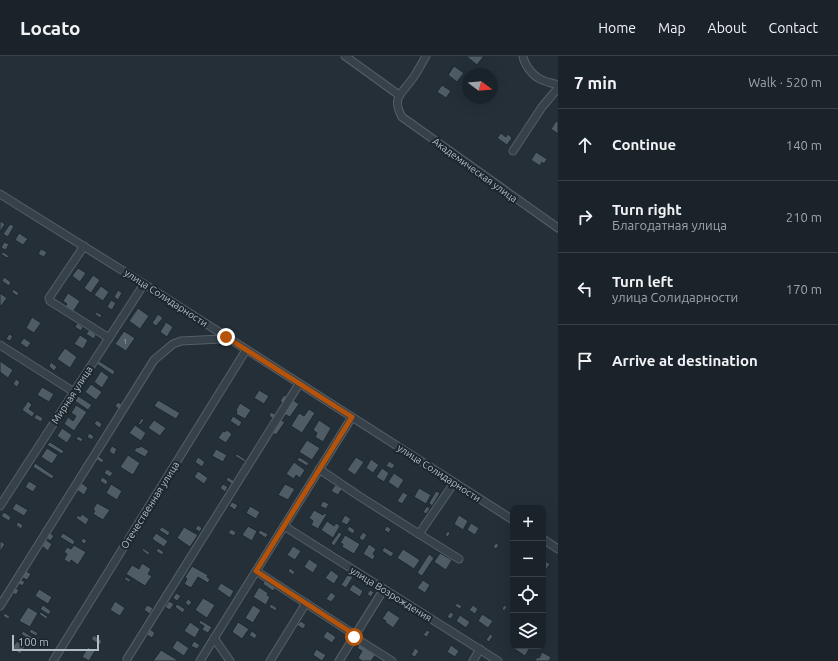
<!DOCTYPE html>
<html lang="en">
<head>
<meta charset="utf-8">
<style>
	body { margin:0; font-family:Ubuntu,sans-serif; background:#282f36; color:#f1f3f6 }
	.controls { position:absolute; right:12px; bottom:12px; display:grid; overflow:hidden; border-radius:8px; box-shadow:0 4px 16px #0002 }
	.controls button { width:36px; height:36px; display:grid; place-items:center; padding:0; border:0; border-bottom:1px solid #394047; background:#1b232a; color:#f1f3f6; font:20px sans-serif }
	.compass { position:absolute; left:462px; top:12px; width:36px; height:36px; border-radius:50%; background:#1b232a; box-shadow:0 4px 16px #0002; rotate:106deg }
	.scale { position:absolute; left:12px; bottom:10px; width:87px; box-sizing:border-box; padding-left:4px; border:2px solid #b2bcc4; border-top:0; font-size:11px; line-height:14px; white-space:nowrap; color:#b2bcc4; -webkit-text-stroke:3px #1d262d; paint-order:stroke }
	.stop { position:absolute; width:12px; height:12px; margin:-9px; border:3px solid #b45309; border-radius:50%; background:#fff }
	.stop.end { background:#b45309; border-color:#fff; box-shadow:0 1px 4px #0008 }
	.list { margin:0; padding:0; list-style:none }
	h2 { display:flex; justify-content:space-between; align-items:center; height:52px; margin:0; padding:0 16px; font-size:17px }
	h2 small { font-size:13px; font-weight:400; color:#a0a4a8 }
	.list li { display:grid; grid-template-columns:26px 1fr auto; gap:12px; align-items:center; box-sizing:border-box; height:72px; padding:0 16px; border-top:1px solid #394047 }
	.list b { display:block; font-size:15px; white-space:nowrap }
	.list p { margin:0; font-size:13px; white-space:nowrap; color:#a0a4a8 }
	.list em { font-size:13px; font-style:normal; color:#a0a4a8 }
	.icon { flex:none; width:22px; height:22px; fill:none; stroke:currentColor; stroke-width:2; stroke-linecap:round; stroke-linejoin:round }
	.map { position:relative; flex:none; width:558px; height:605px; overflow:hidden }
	header { display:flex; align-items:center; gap:24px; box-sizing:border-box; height:56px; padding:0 20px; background:#1b232a; border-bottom:1px solid #394047 }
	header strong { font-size:19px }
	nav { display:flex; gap:22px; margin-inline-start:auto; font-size:14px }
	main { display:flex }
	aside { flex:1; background:#1b232a }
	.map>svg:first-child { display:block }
</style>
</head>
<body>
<header>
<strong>Locato</strong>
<nav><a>Home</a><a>Map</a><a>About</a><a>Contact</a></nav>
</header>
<main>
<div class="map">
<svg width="558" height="605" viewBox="0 0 558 605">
	<rect width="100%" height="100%" fill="#242f38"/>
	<!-- building -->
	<g fill="#4f5c66" stroke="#1e282f">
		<polygon points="466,0 484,0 477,9"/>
		<polygon points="454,10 464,17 457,26 448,19"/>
		<polygon points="442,29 451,35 446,42 437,36"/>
		<polygon points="556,65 558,66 558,78 551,73"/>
		<polygon points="501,77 506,81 508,78 512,82 507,89 497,82"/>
		<polygon points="536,96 547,103 544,108 542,106 540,110 531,104"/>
		<polygon points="0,165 5,168 0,176"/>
		<polygon points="10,168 14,170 8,181 3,178"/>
		<polygon points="19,177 28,183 23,189 15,184"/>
		<polygon points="4,186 9,188 6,194 1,192"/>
		<polygon points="41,193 47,196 44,201 38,198"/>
		<polygon points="3,196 9,200 7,202 1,198"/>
		<polygon points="78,212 86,217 80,226 72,220"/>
		<polygon points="93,219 100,224 91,237 84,232"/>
		<polygon points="4,221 11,226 9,230 2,225"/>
		<polygon points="101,230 109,236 103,245 94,239"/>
		<polygon points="13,233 19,237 17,240 12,236"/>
		<polygon points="118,234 122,237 118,244 114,241"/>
		<polygon points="0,237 7,242 1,250 0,249"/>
		<polygon points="68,237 80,245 73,256 65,251 67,248 63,245"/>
		<polygon points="111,244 116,247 112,254 107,251"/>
		<polygon points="138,252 149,260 140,273 129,265"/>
		<polygon points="96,256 102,259 100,262 95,258"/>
		<polygon points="158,258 163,262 156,270 152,267"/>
		<polygon points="32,261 41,267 34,277 26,272"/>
		<polygon points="166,266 173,271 167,281 160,276"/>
		<polygon points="77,267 83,271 81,275 75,271"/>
		<polygon points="89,274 96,279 94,283 86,278"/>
		<polygon points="124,275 135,282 126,295 115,288"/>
		<polygon points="9,278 13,280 10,285 6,283"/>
		<polygon points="80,279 88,284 83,293 74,288"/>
		<polygon points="24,282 31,287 27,292 20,287"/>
		<polygon points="65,292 77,301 70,312 57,303"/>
		<polygon points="0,305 13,314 8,322 0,316"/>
		<polygon points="99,305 115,315 113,319 97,308"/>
		<polygon points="51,306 57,311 54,315 49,310"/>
		<polygon points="101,315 109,321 102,332 94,326"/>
		<polygon points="16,323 20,326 17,331 13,328"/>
		<polygon points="91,328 102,336 96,344 85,336"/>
		<polygon points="42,331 54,338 49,346 37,339"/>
		<polygon points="259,334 269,340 264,348 254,342"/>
		<polygon points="284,339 288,341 283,347 280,345"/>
		<polygon points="78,340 92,349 88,354 75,345"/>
		<polygon points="158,344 180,357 176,363 154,350"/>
		<polygon points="293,344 299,348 290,361 284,358"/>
		<polygon points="28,345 32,349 29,353 35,357 32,361 22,354"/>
		<polygon points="118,346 122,349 119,353 115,350"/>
		<polygon points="240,347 251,354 245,363 236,358 237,355 236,354"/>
		<polygon points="76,349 87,356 74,375 64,368 68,361 73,365 76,360 71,357"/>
		<polygon points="309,353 315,357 302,377 291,370 299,357 304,360"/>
		<polygon points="271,356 276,359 274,363 269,360"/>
		<polygon points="36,358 43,362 41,366 34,362"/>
		<polygon points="233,360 242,366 239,371 230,365"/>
		<polygon points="142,362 144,364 140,369 138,368"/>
		<polygon points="97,364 102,368 100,372 94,368"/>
		<polygon points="154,364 166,372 160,380 148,372"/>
		<polygon points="281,364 285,366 276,379 272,376"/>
		<polygon points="319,364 331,372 323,386 315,381 317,377 313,374"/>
		<polygon points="135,369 146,377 141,385 129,377"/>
		<polygon points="62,372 72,379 67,387 57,380"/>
		<polygon points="227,374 232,378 226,387 218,382 223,375 225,376"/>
		<polygon points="89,377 94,380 92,384 87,381"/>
		<polygon points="78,380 83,383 81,386 76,383"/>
		<polygon points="307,384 320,392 312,404 299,396"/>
		<polygon points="50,386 64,395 62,398 47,389"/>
		<polygon points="112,390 117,393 114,399 109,395"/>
		<polygon points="141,390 149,395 145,401 134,395 137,391 139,392"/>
		<polygon points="47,392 58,399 52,408 41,401"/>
		<polygon points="216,393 227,399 223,406 212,400"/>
		<polygon points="237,398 246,404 245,406 235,400"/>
		<polygon points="128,399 140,407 133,419 120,411"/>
		<polygon points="98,400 104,404 102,407 96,403"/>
		<polygon points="198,401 205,406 202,411 195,406"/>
		<polygon points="299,401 309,407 307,410 297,404"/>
		<polygon points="356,401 364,406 355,419 347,414"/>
		<polygon points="371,403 379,409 373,417 366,412"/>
		<polygon points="389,405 395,409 392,413 386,410"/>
		<polygon points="294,406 305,414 300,422 296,419 294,423 286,418"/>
		<polygon points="35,407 54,420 52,423 33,411"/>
		<polygon points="382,412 389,417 384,426 376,421"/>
		<polygon points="107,413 113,417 110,421 104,417"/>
		<polygon points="198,415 208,422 204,428 194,421"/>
		<polygon points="394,417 404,424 398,433 388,426"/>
		<polygon points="102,421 108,425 106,429 100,425"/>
		<polygon points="228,421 234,425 232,428 226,424"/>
		<polygon points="29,425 37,430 33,436 25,431"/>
		<polygon points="82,427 88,432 84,439 77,434"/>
		<polygon points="111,428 122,435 117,444 106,437"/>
		<polygon points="223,428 228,431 225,436 220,432"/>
		<polygon points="285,428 295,433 288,444 278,439"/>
		<polygon points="335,429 342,433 338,439 331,435"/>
		<polygon points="419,432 431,439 426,448 414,441"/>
		<polygon points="436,435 440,437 432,450 429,447"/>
		<polygon points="403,436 408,439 402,448 397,445"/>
		<polygon points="323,445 329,448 326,453 320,450"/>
		<polygon points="232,446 238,449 235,454 229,450"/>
		<polygon points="16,447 28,454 24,460 12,453"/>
		<polygon points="97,447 110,454 103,464 93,458 95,455 93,453"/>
		<polygon points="250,450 260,456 256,463 246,457"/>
		<polygon points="427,450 430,453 426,458 423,456"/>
		<polygon points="314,454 323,459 325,457 327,458 318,473 311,469 313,465 309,462"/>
		<polygon points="4,456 11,461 9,465 1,460"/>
		<polygon points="82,458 89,463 86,469 76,462 78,459 80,461"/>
		<polygon points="345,459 351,463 347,469 341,466"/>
		<polygon points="459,459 468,465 463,474 454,468"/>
		<polygon points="327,465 334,470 336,467 340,470 333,482 321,474"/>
		<polygon points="18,466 23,469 21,473 16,469"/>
		<polygon points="471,467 479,472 475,479 467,474"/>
		<polygon points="198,469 202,472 200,476 195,473"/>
		<polygon points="248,470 257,475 252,485 242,479"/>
		<polygon points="349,470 355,474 353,478 347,474"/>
		<polygon points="387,470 391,473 389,477 384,474"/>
		<polygon points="162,471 170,476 168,480 159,474"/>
		<polygon points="184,471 198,479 190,491 177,482"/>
		<polygon points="231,473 236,476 234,480 228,477"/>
		<polygon points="260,474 268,478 266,482 258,477"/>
		<polygon points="448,475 450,477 448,481 445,479"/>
		<polygon points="339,476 342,478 334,490 331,487"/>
		<polygon points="363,476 367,479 363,485 359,482"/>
		<polygon points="50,477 54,480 50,485 47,482"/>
		<polygon points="63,477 75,485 73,489 60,481"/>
		<polygon points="156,477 168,485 164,491 152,483"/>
		<polygon points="345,479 360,488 354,498 342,491 343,488 340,487"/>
		<polygon points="83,482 87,485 84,488 81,485"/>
		<polygon points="46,484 52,488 48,495 42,490"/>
		<polygon points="0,485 5,488 0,496"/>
		<polygon points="496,487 499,489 496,493 493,491"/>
		<polygon points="369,488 376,493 373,498 375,500 373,504 363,498"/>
		<polygon points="74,489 86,496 78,509 71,504 70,507 64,504 67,498 64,496 67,491 71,493"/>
		<polygon points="293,490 301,495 295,504 287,499"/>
		<polygon points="384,491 394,497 391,501 382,495"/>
		<polygon points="143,492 150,497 148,499 142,494"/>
		<polygon points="158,492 164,496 162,499 156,495"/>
		<polygon points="403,493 420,504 414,513 397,502"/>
		<polygon points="440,497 452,504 446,514 434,506"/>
		<polygon points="429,498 434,502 422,520 417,517"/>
		<polygon points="309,503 318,509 313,517 304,511"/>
		<polygon points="545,505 550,508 545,515 543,514 543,508"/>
		<polygon points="142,507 151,513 148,518 152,520 145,530 126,518 132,509 139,513"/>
		<polygon points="192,510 208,519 207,521 210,523 208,527 198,521 191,532 184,528 187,523 185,521"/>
		<polygon points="290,512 295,516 293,519 288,515"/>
		<polygon points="331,514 339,520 334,528 325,522"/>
		<polygon points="26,515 31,518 27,524 21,521"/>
		<polygon points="348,518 353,521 346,532 341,529"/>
		<polygon points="126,521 131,524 129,526 124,523"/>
		<polygon points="20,523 25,526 22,530 18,527"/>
		<polygon points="265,524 276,531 273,535 263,528"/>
		<polygon points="423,524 430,529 425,537 417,532"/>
		<polygon points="221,527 234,535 230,542 217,533"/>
		<polygon points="353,528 363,535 360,541 349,534"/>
		<polygon points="259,531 268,537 267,539 270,541 266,549 253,541"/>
		<polygon points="15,532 19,534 16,539 12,536"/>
		<polygon points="39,533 52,541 48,548 35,540"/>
		<polygon points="370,534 374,536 371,541 367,538"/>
		<polygon points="331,536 336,540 331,546 326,543"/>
		<polygon points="176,537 181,540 177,545 173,542"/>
		<polygon points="203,542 215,549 207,562 195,554"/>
		<polygon points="188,543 192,546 189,550 185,547"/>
		<polygon points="115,545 125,552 120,560 110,554"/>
		<polygon points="169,545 174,548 170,554 165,551"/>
		<polygon points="457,547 462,550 460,553 455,550"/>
		<polygon points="177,548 185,553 183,557 175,551"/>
		<polygon points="271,548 277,552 276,555 269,551"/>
		<polygon points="43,549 51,555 49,559 40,553"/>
		<polygon points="147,549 153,552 150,558 144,554"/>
		<polygon points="253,549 261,554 253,567 245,562"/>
		<polygon points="473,549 478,553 475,558 469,554"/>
		<polygon points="504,549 507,551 504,555 502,553"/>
		<polygon points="28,551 38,557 30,571 19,565"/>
		<polygon points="388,554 400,562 393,572 385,566 386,565 382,563"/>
		<polygon points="41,556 48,561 46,563 39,558"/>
		<polygon points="450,556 454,558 451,563 447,561"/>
		<polygon points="5,557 10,561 8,563 3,560"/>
		<polygon points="482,558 493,565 488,572 478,565"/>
		<polygon points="460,559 470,566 466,572 456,565"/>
		<polygon points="200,564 212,571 208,577 202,574 204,570 199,567"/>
		<polygon points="301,565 306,569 303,573 297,569"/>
		<polygon points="190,566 200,573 195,582 184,575"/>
		<polygon points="238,566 249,573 242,583 232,576"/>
		<polygon points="31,573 38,577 36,580 29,576"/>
		<polygon points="150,573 155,577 152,582 147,579"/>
		<polygon points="427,574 430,576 427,581 423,579"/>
		<polygon points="23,575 35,583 33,586 21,578"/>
		<polygon points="252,575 257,579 255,583 249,579"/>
		<polygon points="327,575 336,581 332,587 323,581"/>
		<polygon points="490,578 493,580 489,586 486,584"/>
		<polygon points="94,579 102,585 100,589 91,583"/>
		<polygon points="177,584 189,592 184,600 172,592"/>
		<polygon points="17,585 25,591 20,598 12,592"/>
		<polygon points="194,585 200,589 197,593 191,590"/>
		<polygon points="360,588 376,598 371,605 362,605 358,602 362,595 357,592"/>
		<polygon points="451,589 459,595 455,601 447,596"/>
		<polygon points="515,590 531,590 525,600 513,592"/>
		<polygon points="88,591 95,595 89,605 82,601"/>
		<polygon points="415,592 419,595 415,601 411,599"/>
		<polygon points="316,593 326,599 322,605 313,599"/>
		<polygon points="161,594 179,605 153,605"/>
		<polygon points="542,596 551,601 549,605 535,605 537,601 539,602"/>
	</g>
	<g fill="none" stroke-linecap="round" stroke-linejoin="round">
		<!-- minor casing -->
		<g stroke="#555f66" stroke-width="9">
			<g id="minor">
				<polyline points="345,0 399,39"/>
				<path d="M426,0C422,7 418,15 413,22C402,38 391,41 402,61L558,172"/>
				<path d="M523,0C524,8 532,19 540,23C545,26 552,27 558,29"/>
				<polyline points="513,95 542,51 558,32"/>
				<polyline points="0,138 144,228 513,464"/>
				<polyline points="84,190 49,242 50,245 109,282"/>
				<polyline points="0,289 74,336"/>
				<polyline points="319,413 359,440 419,478 454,427"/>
				<polyline points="0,450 144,228"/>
				<polyline points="284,470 498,605"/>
				<polyline points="419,478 459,503"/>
				<polyline points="543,483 558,493"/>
				<polyline points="256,515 355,579"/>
				<polyline points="0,550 154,304 173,288 181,285 221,283 226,281"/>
				<polyline points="354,581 392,605"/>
				<polyline points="214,582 230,605"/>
				<polyline points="127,603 299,328"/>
				<polyline points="53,605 246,294"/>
				<polyline points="200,605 352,361"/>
				<polyline points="270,605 306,547"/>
				<polyline points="339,605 384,533"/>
				<polyline points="473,605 480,593"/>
			</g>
		</g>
		<!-- minor -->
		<use href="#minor" stroke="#374149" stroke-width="7"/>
	</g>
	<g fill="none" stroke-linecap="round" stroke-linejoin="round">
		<!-- route -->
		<polyline stroke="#b45309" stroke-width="5" points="226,281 352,361 256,515 355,579 354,581"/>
	</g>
	<g text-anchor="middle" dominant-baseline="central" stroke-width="4" stroke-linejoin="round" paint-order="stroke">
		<!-- number labels -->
		<g font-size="8" fill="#99a4ac">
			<text x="125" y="285">1</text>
		</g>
		<!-- street labels -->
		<g font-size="10" fill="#b2bcc4" stroke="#1d262d">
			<text transform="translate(475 114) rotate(36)">Академическая улица</text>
			<text transform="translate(166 242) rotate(33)">улица Солидарности</text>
			<text transform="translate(72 339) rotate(-57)">Мирная улица</text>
			<text transform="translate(439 417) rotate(33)">улица Солидарности</text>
			<text transform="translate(150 449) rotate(-58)">Отечественная улица</text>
			<text transform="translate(391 538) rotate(32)">улица Возрождения</text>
		</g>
	</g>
</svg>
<div class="controls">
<button>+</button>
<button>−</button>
<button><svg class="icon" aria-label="locate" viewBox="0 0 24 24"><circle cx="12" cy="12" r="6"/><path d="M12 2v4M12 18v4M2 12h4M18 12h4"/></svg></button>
<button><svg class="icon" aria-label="layers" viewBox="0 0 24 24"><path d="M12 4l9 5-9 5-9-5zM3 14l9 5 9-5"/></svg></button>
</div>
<svg class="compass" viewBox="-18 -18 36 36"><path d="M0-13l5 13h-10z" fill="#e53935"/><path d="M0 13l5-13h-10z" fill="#a0a4a8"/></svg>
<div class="scale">100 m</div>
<div class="stop" style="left:354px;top:581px"></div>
<div class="stop end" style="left:226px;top:281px"></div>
</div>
<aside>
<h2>7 min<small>Walk · 520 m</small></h2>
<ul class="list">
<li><svg class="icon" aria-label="ahead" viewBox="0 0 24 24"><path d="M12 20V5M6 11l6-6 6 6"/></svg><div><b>Continue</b></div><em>140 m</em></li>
<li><svg class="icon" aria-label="right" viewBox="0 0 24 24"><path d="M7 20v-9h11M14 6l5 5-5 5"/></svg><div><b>Turn right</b><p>Благодатная улица</p></div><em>210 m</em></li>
<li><svg class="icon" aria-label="left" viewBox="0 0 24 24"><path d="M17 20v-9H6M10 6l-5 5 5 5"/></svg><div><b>Turn left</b><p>улица Солидарности</p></div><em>170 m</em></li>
<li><svg class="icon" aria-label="arrive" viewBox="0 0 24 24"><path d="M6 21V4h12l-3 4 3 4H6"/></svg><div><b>Arrive at destination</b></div></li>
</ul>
</aside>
</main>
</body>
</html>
